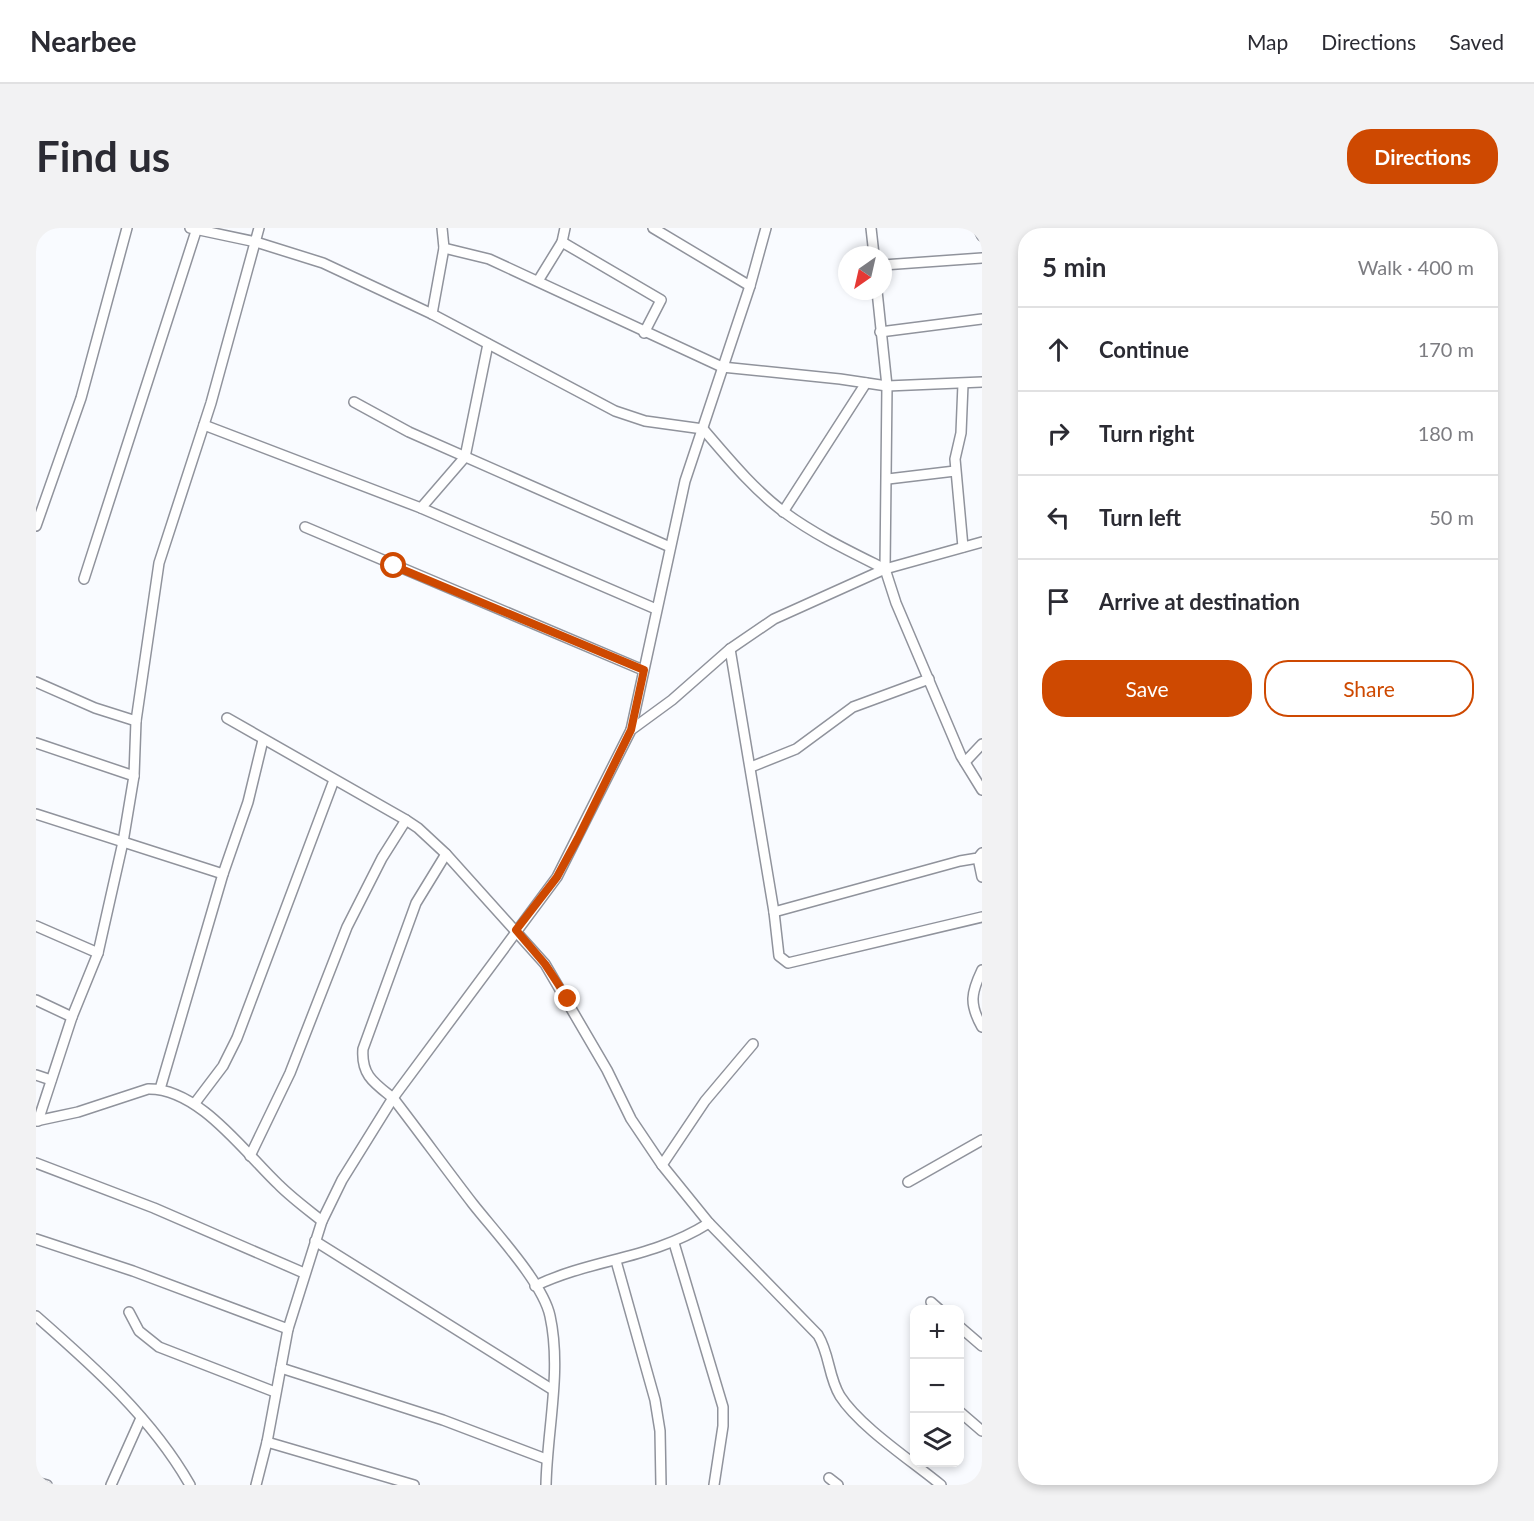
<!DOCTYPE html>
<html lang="en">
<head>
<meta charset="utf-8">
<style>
	body { margin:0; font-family:Lato,sans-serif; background:#f2f2f3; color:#2b2b33 }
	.controls { position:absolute; right:18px; bottom:18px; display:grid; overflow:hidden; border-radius:12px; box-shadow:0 3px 9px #0003 }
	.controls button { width:54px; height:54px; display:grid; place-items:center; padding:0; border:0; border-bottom:2px solid #e1e1e2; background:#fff; color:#2b2b33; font:30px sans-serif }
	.compass { position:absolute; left:802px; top:18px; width:54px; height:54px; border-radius:50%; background:#fff; box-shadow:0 3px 9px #0003; rotate:214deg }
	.stop { position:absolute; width:18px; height:18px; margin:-14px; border:4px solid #ce4901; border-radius:50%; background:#fff }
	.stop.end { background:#ce4901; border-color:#fff; box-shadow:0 2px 6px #0008 }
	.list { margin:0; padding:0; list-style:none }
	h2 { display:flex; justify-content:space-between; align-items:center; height:78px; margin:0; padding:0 24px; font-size:26px }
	h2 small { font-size:20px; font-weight:400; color:#7c7c81 }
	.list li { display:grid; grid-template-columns:39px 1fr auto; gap:18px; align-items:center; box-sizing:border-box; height:84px; padding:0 24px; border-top:2px solid #e1e1e2 }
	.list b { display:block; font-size:22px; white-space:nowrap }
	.list em { font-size:20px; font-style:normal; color:#7c7c81 }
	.actions { display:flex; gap:12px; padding:18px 24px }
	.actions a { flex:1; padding:14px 0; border:2px solid #ce4901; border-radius:24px; text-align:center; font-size:21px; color:#ce4901 }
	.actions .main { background:#ce4901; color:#fff }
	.icon { flex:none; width:33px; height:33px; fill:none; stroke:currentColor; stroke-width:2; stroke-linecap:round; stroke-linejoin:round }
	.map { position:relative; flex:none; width:946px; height:1257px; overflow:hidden; border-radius:24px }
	header { display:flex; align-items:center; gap:36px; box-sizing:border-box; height:84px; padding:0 30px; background:#fff; border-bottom:2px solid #e1e1e2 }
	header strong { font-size:28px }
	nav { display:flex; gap:33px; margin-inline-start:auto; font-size:21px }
	.intro { display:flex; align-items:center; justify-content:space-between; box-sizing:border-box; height:144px; padding:0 36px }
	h1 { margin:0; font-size:42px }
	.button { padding:15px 27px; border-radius:24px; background:#ce4901; color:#fff; font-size:21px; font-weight:700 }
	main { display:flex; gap:36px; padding:0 36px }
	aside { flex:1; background:#fff; border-radius:24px; box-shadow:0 3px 9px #0003 }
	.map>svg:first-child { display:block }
</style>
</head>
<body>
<header>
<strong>Nearbee</strong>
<nav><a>Map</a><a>Directions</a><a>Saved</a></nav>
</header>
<div class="intro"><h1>Find us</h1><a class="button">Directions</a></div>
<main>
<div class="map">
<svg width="946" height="1257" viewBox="0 0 946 1257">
	<rect width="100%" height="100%" fill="#f9fbff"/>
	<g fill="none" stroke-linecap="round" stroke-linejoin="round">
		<!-- minor casing -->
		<g stroke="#90939c" stroke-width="12">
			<g id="minor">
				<path d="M154,0L220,14L287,35L396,86L579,183L609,193L667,201C692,230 718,262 748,284C779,307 815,324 849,341"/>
				<polyline points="617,0 714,58"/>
				<polyline points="835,0 838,27"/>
				<polyline points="942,0 946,8"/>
				<polyline points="526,14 625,72 608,105"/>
				<polyline points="408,20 453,31 686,139 804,151 851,158 946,154"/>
				<polyline points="847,37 946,30"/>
				<polyline points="502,53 526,14 529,0"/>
				<polyline points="841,63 851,158 849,341 860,375 925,528 946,562"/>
				<polyline points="396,86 408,20 406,0"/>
				<polyline points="844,104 946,91"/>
				<polyline points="927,156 925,205 919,231 927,319"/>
				<polyline points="318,174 373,204 634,319"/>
				<polyline points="168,197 385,280 620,381"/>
				<polyline points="852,251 919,243"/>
				<polyline points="385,280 429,229 452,116"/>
				<polyline points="747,284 830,155"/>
				<polyline points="0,298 45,170 91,0"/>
				<polyline points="269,299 607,442"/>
				<polyline points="48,351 161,0"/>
				<polyline points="694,421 738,684 924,633 942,630 946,625"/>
				<polyline points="0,454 59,480 100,493"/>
				<path d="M191,490L370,592L382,600L410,626L509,736L571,842L595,891L626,937L673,995L782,1107C794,1127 792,1148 804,1168C824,1199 876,1233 905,1257"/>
				<polyline points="595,502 649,253 714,58 730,0"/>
				<polyline points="0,515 98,548"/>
				<polyline points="929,534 946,516"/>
				<polyline points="715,539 760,521 817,479 893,451"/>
				<polyline points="0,586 187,646"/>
				<path d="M410,626L380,675L327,821C325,847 338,855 357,870C384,905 410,941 437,976C459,1004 507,1055 514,1088C526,1143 511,1202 510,1257"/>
				<polyline points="942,630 946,649"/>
				<polyline points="738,684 743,728 752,735 946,689"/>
				<polyline points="0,698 62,725"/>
				<path d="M946,742C935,765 933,776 946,799"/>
				<polyline points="0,772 36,789"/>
				<polyline points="0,847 15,852"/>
				<polyline points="124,861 187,646 212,574 227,512"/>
				<polyline points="159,875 187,838 201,810 298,552"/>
				<path d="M0,893L42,884L112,861C163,860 208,924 243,957C256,970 271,981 286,993"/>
				<polyline points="2,893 36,789 62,725 87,614 98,548 100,493 123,335 175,175 223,0"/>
				<polyline points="214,928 254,845 311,699 346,630 370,592"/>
				<polyline points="0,935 118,980 268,1045"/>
				<polyline points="626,937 669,873 717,816"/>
				<polyline points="872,954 946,912"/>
				<polyline points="0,1011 97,1043 252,1101"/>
				<polyline points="279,1013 517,1162"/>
				<polyline points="638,1015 687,1179 687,1198 678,1257"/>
				<polyline points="580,1033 619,1172 624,1203 625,1257"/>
				<path d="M499,1058C558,1030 614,1032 673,995"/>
				<polyline points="895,1074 904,1082"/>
				<polyline points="93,1084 103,1103 123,1119 239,1164"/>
				<path d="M0,1088C57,1138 116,1190 154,1257"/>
				<polyline points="924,1099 946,1118"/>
				<polyline points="245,1140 407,1192 510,1231"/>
				<polyline points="924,1184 946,1203"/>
				<polyline points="231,1214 378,1257"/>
				<polyline points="793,1250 802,1257"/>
				<polyline points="0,1254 11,1257"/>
				<polyline points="75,1257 105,1190"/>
				<polyline points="220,1257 231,1214 252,1101 286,993 306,952 357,870 521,649 595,502 636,472 694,421 738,391 849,341 946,314"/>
			</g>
		</g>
		<!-- minor -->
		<use href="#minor" stroke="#fff" stroke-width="9"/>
	</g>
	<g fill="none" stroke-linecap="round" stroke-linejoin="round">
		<!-- route -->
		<polyline stroke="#ce4901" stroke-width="8" points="358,338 608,442 595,502 542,610 521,649 480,702 509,736 532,771"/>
	</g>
</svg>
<div class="controls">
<button>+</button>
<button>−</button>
<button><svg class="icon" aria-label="layers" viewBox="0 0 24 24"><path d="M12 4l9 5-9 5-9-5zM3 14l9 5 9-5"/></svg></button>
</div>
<svg class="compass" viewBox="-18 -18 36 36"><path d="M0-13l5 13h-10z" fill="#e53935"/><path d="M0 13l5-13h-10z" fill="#7c7c81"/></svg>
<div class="stop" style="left:358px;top:338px"></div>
<div class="stop end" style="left:532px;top:771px"></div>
</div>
<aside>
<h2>5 min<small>Walk · 400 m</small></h2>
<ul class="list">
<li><svg class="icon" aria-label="ahead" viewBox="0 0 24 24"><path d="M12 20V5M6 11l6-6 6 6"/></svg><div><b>Continue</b></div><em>170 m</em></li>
<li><svg class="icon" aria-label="right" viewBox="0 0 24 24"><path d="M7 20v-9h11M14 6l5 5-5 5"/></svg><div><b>Turn right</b></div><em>180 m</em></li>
<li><svg class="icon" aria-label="left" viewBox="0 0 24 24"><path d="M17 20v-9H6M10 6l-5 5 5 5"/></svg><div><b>Turn left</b></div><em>50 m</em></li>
<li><svg class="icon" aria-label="arrive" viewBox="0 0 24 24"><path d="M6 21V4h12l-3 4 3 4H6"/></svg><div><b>Arrive at destination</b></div></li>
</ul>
<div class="actions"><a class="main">Save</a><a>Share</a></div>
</aside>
</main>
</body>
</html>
